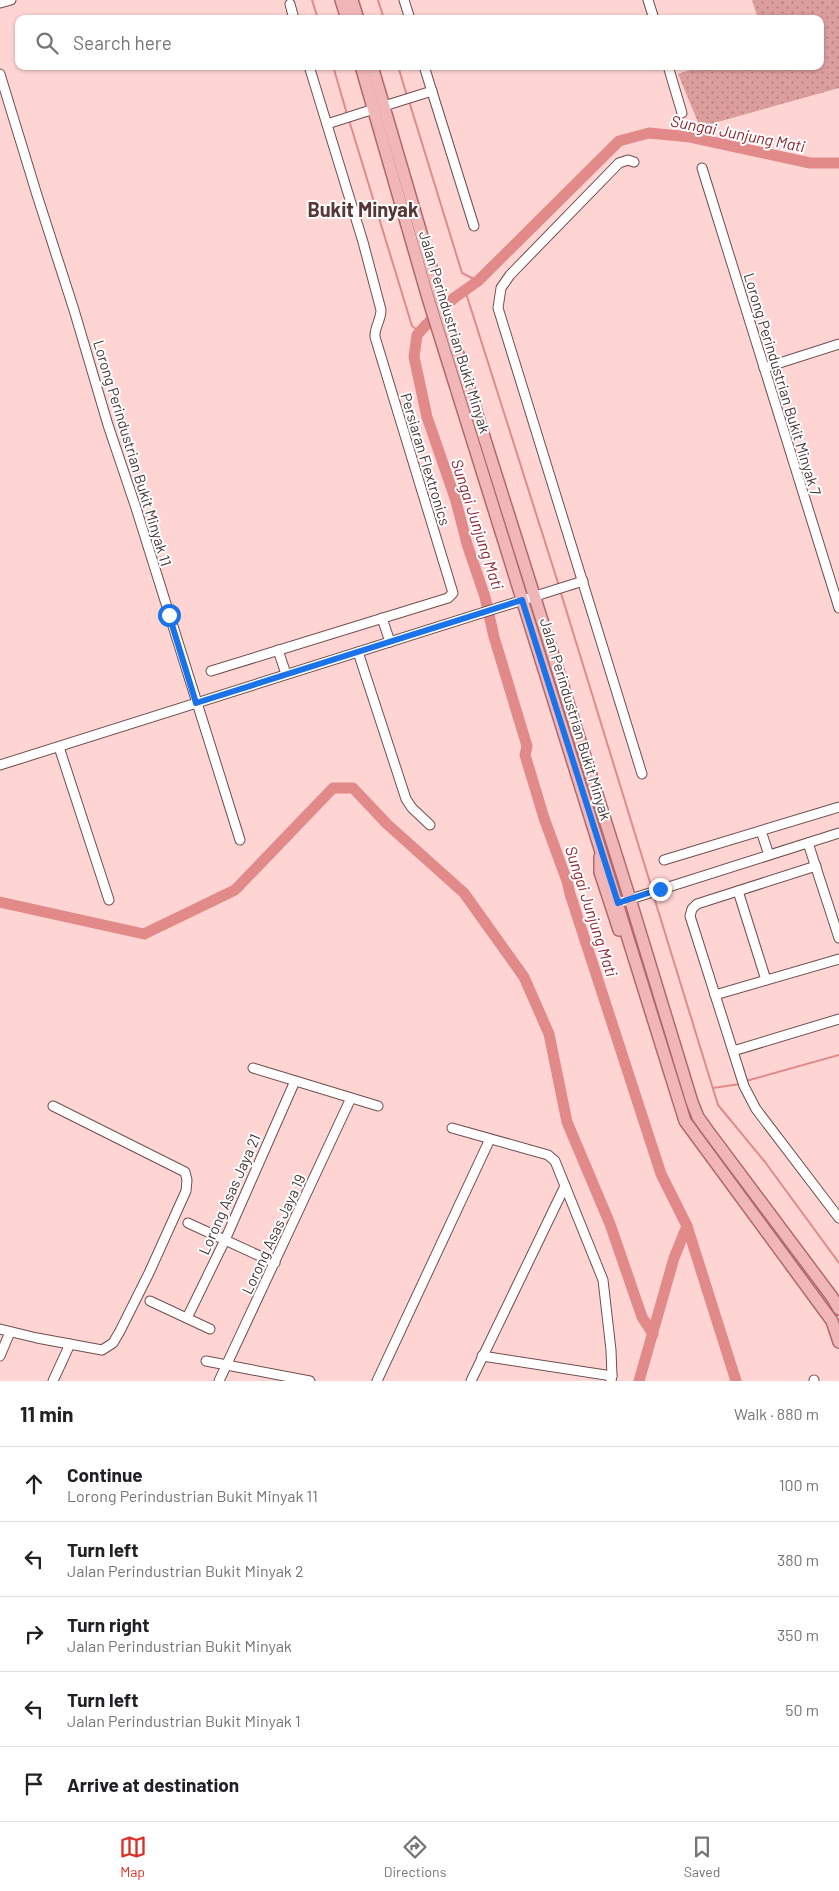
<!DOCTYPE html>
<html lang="en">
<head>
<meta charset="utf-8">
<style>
	body { margin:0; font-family:Barlow,sans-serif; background:#f6f6f6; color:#202124 }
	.stop { position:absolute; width:15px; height:15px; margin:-11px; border:4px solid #1a73e8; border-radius:50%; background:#fff }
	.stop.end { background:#1a73e8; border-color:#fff; box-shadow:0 1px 5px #0008 }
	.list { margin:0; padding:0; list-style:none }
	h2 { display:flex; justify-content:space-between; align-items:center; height:65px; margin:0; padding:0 20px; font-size:21px }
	h2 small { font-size:16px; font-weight:400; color:#757577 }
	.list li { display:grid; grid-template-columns:32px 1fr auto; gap:15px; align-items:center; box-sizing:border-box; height:75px; padding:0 20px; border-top:1px solid #e0e0e0 }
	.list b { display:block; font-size:19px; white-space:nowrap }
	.list p { margin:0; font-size:16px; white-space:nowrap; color:#757577 }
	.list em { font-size:16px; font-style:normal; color:#757577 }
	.icon { flex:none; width:28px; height:28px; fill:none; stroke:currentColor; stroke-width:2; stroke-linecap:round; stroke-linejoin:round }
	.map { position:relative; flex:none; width:839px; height:1381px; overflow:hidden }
	.search { position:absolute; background:#fff; box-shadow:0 1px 4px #0004; left:15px; right:15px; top:15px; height:55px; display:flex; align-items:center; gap:12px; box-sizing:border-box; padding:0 18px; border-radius:10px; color:#757577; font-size:19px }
	.sheet { height:440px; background:#fff }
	nav { display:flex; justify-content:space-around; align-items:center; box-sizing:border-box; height:70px; border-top:1px solid #e0e0e0; background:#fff; font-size:14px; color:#757577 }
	nav a { display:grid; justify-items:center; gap:2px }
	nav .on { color:#d93025 }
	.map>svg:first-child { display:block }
</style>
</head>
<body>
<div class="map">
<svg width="839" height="1381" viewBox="0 0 839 1381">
	<defs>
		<pattern id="grass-dots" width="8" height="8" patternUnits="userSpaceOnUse" patternTransform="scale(1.25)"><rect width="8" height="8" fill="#dc9d9d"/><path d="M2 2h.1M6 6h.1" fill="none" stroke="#b48181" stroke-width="1.8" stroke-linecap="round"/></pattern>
	</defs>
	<rect width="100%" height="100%" fill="#ffd5d4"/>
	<!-- grass -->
	<polygon fill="url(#grass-dots)" points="752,0 839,0 839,88 700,127 678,74 702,66 820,66 820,19 758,19"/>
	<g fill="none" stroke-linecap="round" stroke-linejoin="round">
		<!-- stream -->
		<g stroke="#e2898a" stroke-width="2">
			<polyline points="312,0 318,19"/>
			<polyline points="378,0 384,19"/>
			<polyline points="333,66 347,114"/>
			<polyline points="398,66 407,96"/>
			<polyline points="409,101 462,273 478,281"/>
			<polyline points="349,120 412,326 420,332"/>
			<polyline points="465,290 559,586"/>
			<polyline points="560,590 652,889"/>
			<polyline points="653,894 718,1105 765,1162 839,1263"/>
			<polyline points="746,1081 839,1055"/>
			<polyline points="713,1088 740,1084"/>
		</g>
		<!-- river -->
		<g stroke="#e2898a" stroke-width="11">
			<polyline points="0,902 144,934 235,890 333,788 353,788 387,824 464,893 524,977 549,1034 567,1122 610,1224 642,1317 653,1334"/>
			<polyline points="639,1381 674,1258 687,1226"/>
			<polyline points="736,1381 687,1226 661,1174 570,894 567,881 544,818 525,755 527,746 494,637 485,597 467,544 456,501 427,417 414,357 417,335 424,327 454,298 478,281 619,141 649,133 690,137 810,163 839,163"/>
		</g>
		<!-- minor casing -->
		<g stroke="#704d4d" stroke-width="11">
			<g id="minor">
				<polyline points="404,0 410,19"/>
				<polyline points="648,0 654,19"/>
				<polyline points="0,3 11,0"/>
				<polyline points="290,4 294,19"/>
				<polyline points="424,66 474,226"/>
				<polyline points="668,66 682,113"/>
				<polyline points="0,74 37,195 74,310 108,425 136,508 240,840"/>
				<polyline points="384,106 432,91"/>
				<polyline points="327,124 374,109"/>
				<polyline points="634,162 628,160 619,163 510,275 501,288 498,308 642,774"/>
				<polyline points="702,168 839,608"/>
				<polyline points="764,368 839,344"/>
				<polyline points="382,618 390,642"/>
				<polyline points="278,650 286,674"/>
				<polyline points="358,652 406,799 412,808 430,825"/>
				<path d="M211,671L448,598L453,593L375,337C374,328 381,320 381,310L363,242L309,66"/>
				<polyline points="59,747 109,900"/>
				<polyline points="0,765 583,581"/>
				<polyline points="761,831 769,855"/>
				<polyline points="808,843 839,938"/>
				<polyline points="664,860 839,807"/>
				<polyline points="816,866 697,904 692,909 690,916 744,1086 756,1109 839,1218"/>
				<polyline points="738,891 766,980"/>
				<polyline points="618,903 839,833"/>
				<polyline points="715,995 839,959"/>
				<polyline points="733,1051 839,1019"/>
				<polyline points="253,1068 378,1106"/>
				<polyline points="452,1128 548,1155 555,1161 603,1280 611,1350 612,1376 611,1381"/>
				<polyline points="188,1223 275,1263"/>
				<polyline points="150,1301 210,1329"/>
				<polyline points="187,1318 225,1240 295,1081"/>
				<polyline points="0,1329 37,1338 102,1350 113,1343 120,1331 149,1273 186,1191 187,1180 185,1172 53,1106"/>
				<polyline points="0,1356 10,1332"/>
				<polyline points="482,1356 612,1376"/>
				<polyline points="206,1361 310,1381"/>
				<polyline points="814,1380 814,1381"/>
				<polyline points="53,1381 70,1344"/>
				<polyline points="219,1381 351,1098"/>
				<polyline points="377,1381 490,1139"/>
				<polyline points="471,1381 565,1186"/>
			</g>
		</g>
		<!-- major casing -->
		<g stroke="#b0696b" stroke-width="14">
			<g id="major">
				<polyline points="341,0 347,19"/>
				<polyline points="352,0 358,19"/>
				<polyline points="361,66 428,298 685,1121 832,1321 839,1342"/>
				<polyline points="372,66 438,291 630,899 692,1102 698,1117 708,1131 832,1297 839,1309"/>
				<polyline points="600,857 600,872 619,930"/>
			</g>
		</g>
		<!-- minor -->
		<use href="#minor" stroke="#fff" stroke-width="9"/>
		<!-- major -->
		<use href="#major" stroke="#f1b6b8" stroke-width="11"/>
	</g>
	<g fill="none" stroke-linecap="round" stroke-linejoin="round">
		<!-- route -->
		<polyline stroke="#1a73e8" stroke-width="6" points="169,615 196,703 522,600 618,903 660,889"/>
	</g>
	<g text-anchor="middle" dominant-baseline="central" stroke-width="4" stroke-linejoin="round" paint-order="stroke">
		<!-- street labels -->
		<g font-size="15" fill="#473636" stroke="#fff">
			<text transform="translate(455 332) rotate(73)">Jalan Perindustrian Bukit Minyak</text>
			<text transform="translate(783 384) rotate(73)">Lorong Perindustrian Bukit Minyak 7</text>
			<text transform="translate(133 453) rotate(73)">Lorong Perindustrian Bukit Minyak 11</text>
			<text transform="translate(426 459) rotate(73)">Persiaran Flextronics</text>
			<text transform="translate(576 719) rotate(73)">Jalan Perindustrian Bukit Minyak</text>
			<text transform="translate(229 1194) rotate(-66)">Lorong Asas Jaya 21</text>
			<text transform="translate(273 1234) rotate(-65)">Lorong Asas Jaya 19</text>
		</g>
		<!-- water labels -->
		<g font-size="16" font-style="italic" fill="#8d2430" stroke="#fff">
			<text transform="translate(738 133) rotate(11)">Sungai Junjung Mati</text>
			<text transform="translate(478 524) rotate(72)">Sungai Junjung Mati</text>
			<text transform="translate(592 911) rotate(72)">Sungai Junjung Mati</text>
		</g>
		<!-- district labels -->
		<g font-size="20" font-weight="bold" fill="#573636" stroke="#fff">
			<text x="363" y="209">Bukit Minyak</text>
		</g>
	</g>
</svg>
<div class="stop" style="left:169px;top:615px"></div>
<div class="stop end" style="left:660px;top:889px"></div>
<div class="search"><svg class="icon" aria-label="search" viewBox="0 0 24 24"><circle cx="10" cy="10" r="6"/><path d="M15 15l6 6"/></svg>Search here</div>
</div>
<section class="sheet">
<h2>11 min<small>Walk · 880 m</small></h2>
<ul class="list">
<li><svg class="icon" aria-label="ahead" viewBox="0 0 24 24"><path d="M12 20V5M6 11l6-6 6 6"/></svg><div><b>Continue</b><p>Lorong Perindustrian Bukit Minyak 11</p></div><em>100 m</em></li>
<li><svg class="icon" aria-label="left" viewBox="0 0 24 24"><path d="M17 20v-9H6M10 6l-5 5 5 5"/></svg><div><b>Turn left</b><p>Jalan Perindustrian Bukit Minyak 2</p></div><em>380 m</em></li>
<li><svg class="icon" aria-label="right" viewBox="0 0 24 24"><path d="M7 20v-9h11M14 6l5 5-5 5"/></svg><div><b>Turn right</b><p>Jalan Perindustrian Bukit Minyak</p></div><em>350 m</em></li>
<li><svg class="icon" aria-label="left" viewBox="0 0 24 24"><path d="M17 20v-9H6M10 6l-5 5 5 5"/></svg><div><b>Turn left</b><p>Jalan Perindustrian Bukit Minyak 1</p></div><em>50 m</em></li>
<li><svg class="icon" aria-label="arrive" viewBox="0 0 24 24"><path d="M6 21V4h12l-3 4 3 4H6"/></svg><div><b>Arrive at destination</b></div></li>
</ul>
</section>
<nav>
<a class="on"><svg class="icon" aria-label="map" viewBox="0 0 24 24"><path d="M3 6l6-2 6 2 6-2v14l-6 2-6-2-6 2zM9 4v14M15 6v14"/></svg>Map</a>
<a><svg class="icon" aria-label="directions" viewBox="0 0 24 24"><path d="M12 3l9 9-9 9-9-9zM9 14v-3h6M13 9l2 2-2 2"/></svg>Directions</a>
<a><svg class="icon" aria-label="saved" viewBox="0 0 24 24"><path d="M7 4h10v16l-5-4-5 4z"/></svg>Saved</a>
</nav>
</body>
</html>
